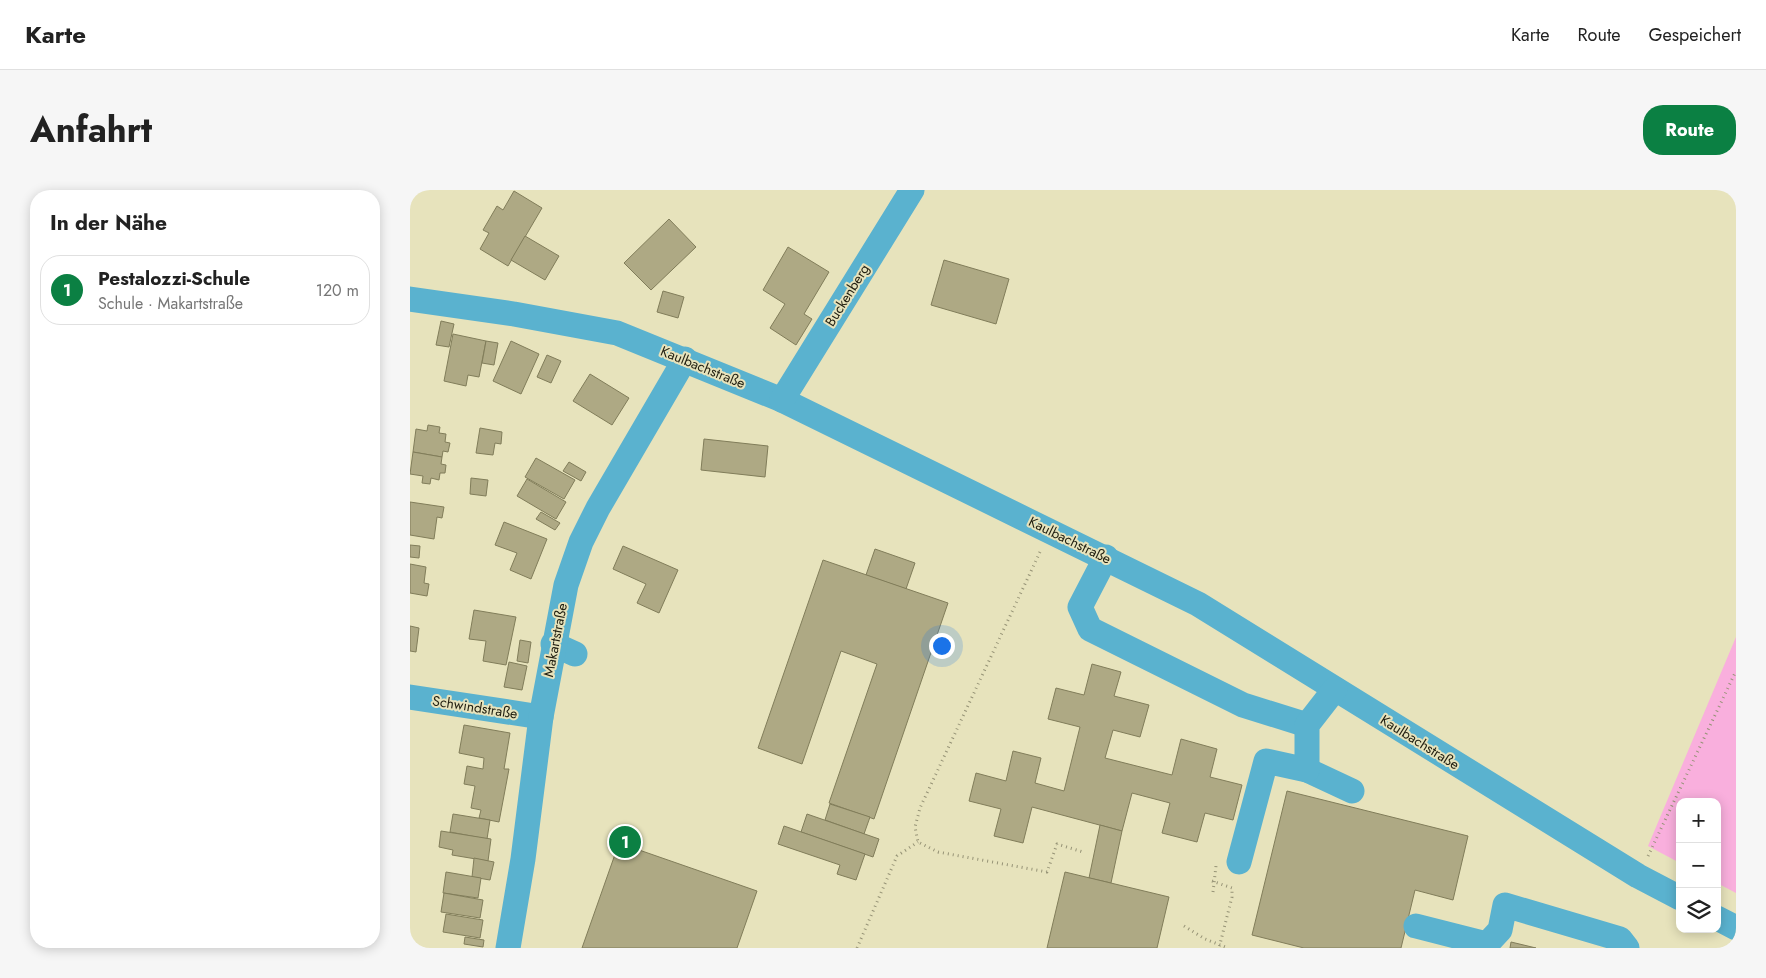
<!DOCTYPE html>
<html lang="de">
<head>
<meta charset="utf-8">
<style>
	body { margin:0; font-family:Jost,sans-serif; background:#f6f6f6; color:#222 }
	.controls { position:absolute; right:15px; bottom:15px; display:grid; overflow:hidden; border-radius:10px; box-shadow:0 2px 12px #0003 }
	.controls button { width:45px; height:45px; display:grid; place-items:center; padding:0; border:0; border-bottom:1px solid #e0e0e0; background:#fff; color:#222; font:25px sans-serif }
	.you { position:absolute; left:531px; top:455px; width:18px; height:18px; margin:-12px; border:4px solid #fff; border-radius:50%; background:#1a73e8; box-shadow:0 0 0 8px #1a73e833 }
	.badge { display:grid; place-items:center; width:32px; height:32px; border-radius:50%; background:#0b8043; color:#fff; font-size:16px; font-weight:700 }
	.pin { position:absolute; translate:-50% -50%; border:2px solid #fff; box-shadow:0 1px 5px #0006 }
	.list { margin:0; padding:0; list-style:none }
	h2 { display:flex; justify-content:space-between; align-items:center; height:65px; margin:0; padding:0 20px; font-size:21px }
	h2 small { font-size:16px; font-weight:400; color:#767676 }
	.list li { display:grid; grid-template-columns:32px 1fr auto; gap:15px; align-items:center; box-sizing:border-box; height:70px; margin:0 10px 10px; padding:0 10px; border:1px solid #e0e0e0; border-radius:20px }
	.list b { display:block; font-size:19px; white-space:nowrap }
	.list p { margin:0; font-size:16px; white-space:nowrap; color:#767676 }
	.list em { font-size:16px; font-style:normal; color:#767676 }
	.icon { flex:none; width:28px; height:28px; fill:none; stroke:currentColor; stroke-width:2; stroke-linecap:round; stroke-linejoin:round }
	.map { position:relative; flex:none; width:1326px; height:758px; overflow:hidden; border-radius:20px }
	header { display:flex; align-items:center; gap:30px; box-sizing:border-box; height:70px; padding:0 25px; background:#fff; border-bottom:1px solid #e0e0e0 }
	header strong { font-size:24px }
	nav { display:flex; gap:28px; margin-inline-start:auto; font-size:18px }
	.intro { display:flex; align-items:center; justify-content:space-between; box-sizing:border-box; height:120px; padding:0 30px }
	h1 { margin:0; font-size:35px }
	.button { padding:12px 22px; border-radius:20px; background:#0b8043; color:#fff; font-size:18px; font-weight:700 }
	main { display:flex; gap:30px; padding:0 30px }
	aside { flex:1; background:#fff; border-radius:20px; box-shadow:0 2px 12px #0003 }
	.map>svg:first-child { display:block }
</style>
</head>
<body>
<header>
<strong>Karte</strong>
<nav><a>Karte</a><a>Route</a><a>Gespeichert</a></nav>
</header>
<div class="intro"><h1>Anfahrt</h1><a class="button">Route</a></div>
<main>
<aside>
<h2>In der Nähe<small></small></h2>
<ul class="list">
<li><span class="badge">1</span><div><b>Pestalozzi-Schule</b><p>Schule · Makartstraße</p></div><em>120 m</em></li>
</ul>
</aside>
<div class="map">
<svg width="1326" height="758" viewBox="0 0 1326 758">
	<rect width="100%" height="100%" fill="#e7e3bc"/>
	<!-- green -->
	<polygon fill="#f9afdd" points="1326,447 1326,703 1307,693 1307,612 1270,612 1270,673 1238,656"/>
	<!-- building -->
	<g fill="#aea984" stroke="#817d5a">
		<polygon points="104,1 132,18 98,76 70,59 79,43 73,40 87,16 93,20"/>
		<polygon points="259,29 286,57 241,100 214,73"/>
		<polygon points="115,46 149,66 135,90 101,70"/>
		<polygon points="378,57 419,82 394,124 402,129 386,155 360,138 375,114 353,100"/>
		<polygon points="534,70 599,89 586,134 521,115"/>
		<polygon points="253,101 274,107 268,128 247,122"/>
		<polygon points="31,131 44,134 39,157 26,155"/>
		<polygon points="43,144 76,151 69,187 58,185 56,196 34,191"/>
		<polygon points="76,151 88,153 84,175 72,173"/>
		<polygon points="101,151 129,164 111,204 83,191"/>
		<polygon points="137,165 151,171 141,193 127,187"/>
		<polygon points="180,184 219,208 202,235 163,211"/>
		<polygon points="18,235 30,237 29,243 36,244 35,252 40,253 38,262 33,261 32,267 3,262 6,239 17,241"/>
		<polygon points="70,238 92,242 91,254 85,253 83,265 66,263"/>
		<polygon points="294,249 358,256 355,287 291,280"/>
		<polygon points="3,262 32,267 31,274 36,275 35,283 30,283 29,290 21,288 20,294 12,293 13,286 0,284"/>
		<polygon points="126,268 165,290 154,309 115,287"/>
		<polygon points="159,272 176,282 171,291 153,281"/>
		<polygon points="61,288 78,290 76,306 60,304"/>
		<polygon points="117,289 156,312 146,329 107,306"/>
		<polygon points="0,312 34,317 32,328 27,327 24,349 0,345"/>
		<polygon points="131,322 150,333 145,340 126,329"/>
		<polygon points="94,332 137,349 121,389 100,380 107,363 85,355"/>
		<polygon points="0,355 10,356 9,368 0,367"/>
		<polygon points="213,356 268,380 249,423 227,413 236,394 203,379"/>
		<polygon points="465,359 505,373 496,399 456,385"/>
		<polygon points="413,370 538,413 464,629 419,613 467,474 431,461 392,574 348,558"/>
		<polygon points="0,374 16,377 14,393 19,394 17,406 0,403"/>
		<polygon points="64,420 106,427 96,475 73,471 76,451 59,449"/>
		<polygon points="0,436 9,438 6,462 0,461"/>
		<polygon points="110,450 121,452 118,473 107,471"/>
		<polygon points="99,472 117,476 112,500 94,497"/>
		<polygon points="682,474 711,482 704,506 739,515 730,547 703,540 695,568 762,585 771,549 807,559 800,587 832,595 823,630 795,623 787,652 752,643 760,613 722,603 712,641 622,617 613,653 584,646 591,619 559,611 566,583 596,591 603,561 631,568 625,593 654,601 670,537 638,529 646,498 674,505"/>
		<polygon points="54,535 100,543 94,579 99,579 89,632 69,628 71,620 61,618 65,596 54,594 57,576 73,579 74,568 49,563"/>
		<polygon points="877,601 1058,646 1043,710 1005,700 991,758 894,758 842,745"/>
		<polygon points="420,614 460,627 454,644 415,630"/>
		<polygon points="43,624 80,630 77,649 40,642"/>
		<polygon points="397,624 469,649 463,667 391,642"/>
		<polygon points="690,635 712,641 701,693 679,688"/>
		<polygon points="374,636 455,664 446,690 427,684 430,675 368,654"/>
		<polygon points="31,641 81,649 78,671 42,665 43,660 29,657"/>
		<polygon points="209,653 347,701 327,758 172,758"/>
		<polygon points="64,668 84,672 80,690 62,687"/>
		<polygon points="36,682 71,688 68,708 33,703"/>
		<polygon points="655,682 759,707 747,758 637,758"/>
		<polygon points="34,703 73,710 70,728 31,722"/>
		<polygon points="36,724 73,730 70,748 33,742"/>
		<polygon points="55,747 74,750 73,757 54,754"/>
		<polygon points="1101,752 1126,758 1100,758"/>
	</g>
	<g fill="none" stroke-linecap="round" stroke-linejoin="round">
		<!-- path -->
		<g stroke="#969376" stroke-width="3" stroke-dasharray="1 4" stroke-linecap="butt">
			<polyline points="630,362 510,618 505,637 508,652 528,662 637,682 647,654 673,662"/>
			<polyline points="1238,666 1326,481"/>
			<polyline points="802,691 822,698 822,707 809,758"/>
			<polyline points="803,702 806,676"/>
			<polyline points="774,736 795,749 818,758"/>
			<polyline points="447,758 487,666 508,652"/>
		</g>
		<!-- minor -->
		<g stroke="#5ab2cf" stroke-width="25">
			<polyline points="0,109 104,124 207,143 372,210 788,414 1228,686 1270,708"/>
			<polyline points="372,210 502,0"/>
			<polyline points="696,367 670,417 680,439 833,515 897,535"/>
			<polyline points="143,454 165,464"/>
			<polyline points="0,507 131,527"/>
			<polyline points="897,580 942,601"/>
			<polyline points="829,672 856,571 897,580 897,535 925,499"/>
			<polyline points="1307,728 1326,738"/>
			<polyline points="1006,736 1077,754 1090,740 1095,715 1210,749 1217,758"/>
			<polyline points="98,758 113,669 131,527 156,395 171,352 188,318 275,169"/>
		</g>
	</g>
	<g text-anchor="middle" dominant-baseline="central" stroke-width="4" stroke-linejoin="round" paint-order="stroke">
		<!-- street labels -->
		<g font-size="14" fill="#232113" stroke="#e7e3bc">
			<text transform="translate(437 105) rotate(-58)">Buckenberg</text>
			<text transform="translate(293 177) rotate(22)">Kaulbachstraße</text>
			<text transform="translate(660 350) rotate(26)">Kaulbachstraße</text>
			<text transform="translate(145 450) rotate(-79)">Makartstraße</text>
			<text transform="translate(65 517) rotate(9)">Schwindstraße</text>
			<text transform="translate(1010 552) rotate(32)">Kaulbachstraße</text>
		</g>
	</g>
</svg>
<div class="controls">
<button>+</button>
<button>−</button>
<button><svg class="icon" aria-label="layers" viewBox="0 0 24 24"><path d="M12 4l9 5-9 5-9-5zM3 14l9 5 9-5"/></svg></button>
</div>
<div class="you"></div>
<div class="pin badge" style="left:215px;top:652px">1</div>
</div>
</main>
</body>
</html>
